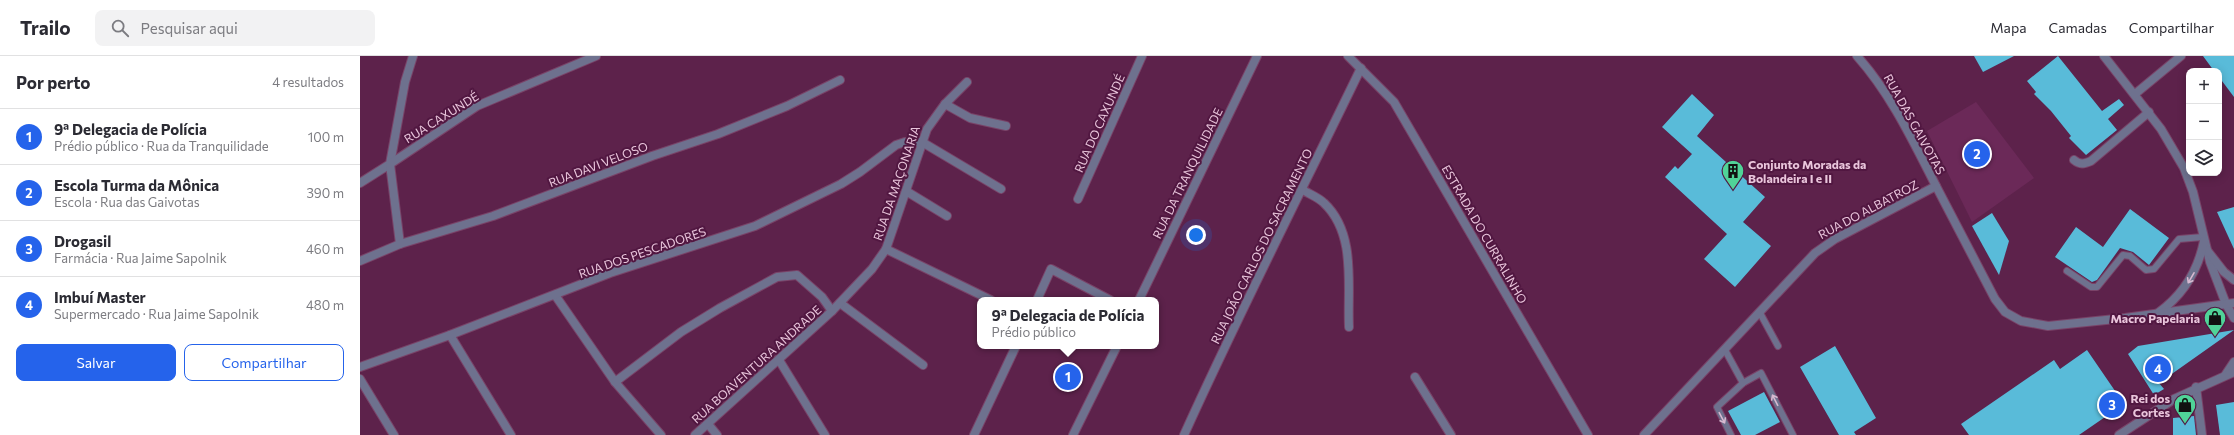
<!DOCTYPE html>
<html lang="pt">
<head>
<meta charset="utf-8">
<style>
	body { margin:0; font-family:Commissioner,sans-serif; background:#f2f2f3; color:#2b2b33 }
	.controls { position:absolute; right:12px; top:12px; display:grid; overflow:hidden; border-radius:8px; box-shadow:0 2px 10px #0003 }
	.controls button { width:36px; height:36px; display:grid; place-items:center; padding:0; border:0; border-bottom:1px solid #e1e1e2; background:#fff; color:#2b2b33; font:20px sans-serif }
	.you { position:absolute; left:836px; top:179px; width:14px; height:14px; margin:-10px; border:3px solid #fff; border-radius:50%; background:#1a73e8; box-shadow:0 0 0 6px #1a73e833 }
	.badge { display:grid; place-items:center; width:26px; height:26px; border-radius:50%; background:#2563eb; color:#fff; font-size:13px; font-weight:700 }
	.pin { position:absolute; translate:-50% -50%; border:2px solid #fff; box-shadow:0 1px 4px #0006 }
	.popup { position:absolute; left:617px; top:241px; width:182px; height:52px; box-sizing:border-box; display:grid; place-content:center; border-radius:8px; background:#fff; filter:drop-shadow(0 1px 3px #0005); font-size:13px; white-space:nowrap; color:#7c7c81 }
	.popup b { font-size:15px; color:#2b2b33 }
	.popup::after { content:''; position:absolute; left:50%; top:100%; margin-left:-8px; border:8px solid transparent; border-top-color:#fff }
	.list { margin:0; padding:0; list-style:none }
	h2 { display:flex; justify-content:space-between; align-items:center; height:52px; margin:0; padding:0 16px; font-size:17px }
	h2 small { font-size:13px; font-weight:400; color:#7c7c81 }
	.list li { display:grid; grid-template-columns:26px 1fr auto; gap:12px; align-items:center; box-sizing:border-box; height:56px; padding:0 16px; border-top:1px solid #e1e1e2 }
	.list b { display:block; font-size:15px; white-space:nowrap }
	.list p { margin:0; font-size:13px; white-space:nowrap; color:#7c7c81 }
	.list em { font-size:13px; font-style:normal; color:#7c7c81 }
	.actions { display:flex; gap:8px; padding:12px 16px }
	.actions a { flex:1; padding:9px 0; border:1px solid #2563eb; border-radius:8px; text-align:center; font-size:14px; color:#2563eb }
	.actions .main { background:#2563eb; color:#fff }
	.icon { flex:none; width:22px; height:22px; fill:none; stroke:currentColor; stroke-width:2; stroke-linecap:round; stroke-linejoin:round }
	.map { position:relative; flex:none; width:1874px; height:379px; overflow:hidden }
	header { display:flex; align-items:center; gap:24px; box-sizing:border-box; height:56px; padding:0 20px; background:#fff; border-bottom:1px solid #e1e1e2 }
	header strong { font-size:19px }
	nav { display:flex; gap:22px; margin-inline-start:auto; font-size:14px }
	.search { width:280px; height:36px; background:#f2f2f3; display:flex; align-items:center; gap:10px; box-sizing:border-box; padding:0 14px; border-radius:8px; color:#7c7c81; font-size:15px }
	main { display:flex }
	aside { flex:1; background:#fff }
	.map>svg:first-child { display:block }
</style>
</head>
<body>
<header>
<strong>Trailo</strong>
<div class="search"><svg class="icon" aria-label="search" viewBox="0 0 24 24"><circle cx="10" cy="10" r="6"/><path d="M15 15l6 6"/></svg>Pesquisar aqui</div>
<nav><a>Mapa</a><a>Camadas</a><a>Compartilhar</a></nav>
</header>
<main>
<aside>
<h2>Por perto<small>4 resultados</small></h2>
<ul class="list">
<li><span class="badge">1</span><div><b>9ª Delegacia de Polícia</b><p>Prédio público · Rua da Tranquilidade</p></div><em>100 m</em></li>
<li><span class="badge">2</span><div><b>Escola Turma da Mônica</b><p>Escola · Rua das Gaivotas</p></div><em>390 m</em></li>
<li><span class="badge">3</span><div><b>Drogasil</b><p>Farmácia · Rua Jaime Sapolnik</p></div><em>460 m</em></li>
<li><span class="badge">4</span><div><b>Imbuí Master</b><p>Supermercado · Rua Jaime Sapolnik</p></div><em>480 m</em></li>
</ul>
<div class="actions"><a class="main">Salvar</a><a>Compartilhar</a></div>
</aside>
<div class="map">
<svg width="1874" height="379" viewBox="0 0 1874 379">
	<rect width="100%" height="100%" fill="#5d224b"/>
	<!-- built -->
	<polygon fill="#6b2958" points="1616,46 1674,122 1612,166 1567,75"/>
	<!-- building -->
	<g fill="#59bbd9">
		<polygon points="1614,0 1654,0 1623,16"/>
		<polygon points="1698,0 1742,55 1759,43 1764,49 1748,63 1757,74 1726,99 1709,82 1711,80 1691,55 1674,38 1676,36 1667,25"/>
		<polygon points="1843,0 1874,0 1874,41 1859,21 1859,15 1854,15"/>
		<polygon points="1332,38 1354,59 1337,80 1405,141 1383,166 1411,190 1375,231 1344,203 1367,178 1305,121 1315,110 1318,113 1332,98 1302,71"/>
		<polygon points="1874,151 1874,193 1857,156"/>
		<polygon points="1770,153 1809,182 1789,209 1773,196 1760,192 1737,224 1732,226 1695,201 1716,171 1743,191"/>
		<polygon points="1632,157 1649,185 1639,219 1612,170"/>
		<polygon points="1874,274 1799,327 1804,333 1794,339 1768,298 1778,290"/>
		<polygon points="1475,290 1516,362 1494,376 1496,379 1479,379 1440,311"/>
		<polygon points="1727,294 1764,348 1719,379 1609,379 1601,368 1694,304 1700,313"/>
		<polygon points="1404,336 1420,366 1395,379 1381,379 1368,355"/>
		<polygon points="1874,346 1874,379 1860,379 1856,349"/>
		<polygon points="1834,360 1836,379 1813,379 1813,362"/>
	</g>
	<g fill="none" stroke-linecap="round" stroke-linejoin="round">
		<!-- service casing -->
		<g stroke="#794368" stroke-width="8">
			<g id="service">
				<polyline points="1707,215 1731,231 1737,231 1763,199 1770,200 1786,214 1794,213 1819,183 1843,181"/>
				<polyline points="1400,257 1418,290"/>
				<polyline points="1365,294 1383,327"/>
				<polyline points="1371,379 1357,351 1383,327 1401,317 1433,379"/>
			</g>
		</g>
		<!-- minor casing -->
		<g stroke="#794368" stroke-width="10">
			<g id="minor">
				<path d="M1497,0C1531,38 1553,85 1576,130"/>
				<polyline points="1744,0 1801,73 1824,112 1833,136 1850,206 1866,248"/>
				<polyline points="1775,38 1821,0"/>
				<polyline points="585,48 610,62 646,70"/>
				<path d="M1714,104C1720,109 1724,108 1731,105L1789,56"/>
				<polyline points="0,127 30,108 45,26 53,0"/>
				<path d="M943,134C949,138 958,141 964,147C997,178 987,231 989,271"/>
				<polyline points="546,135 587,160"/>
				<polyline points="718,143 782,0"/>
				<polyline points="40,188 30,108 117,50 236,0"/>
				<polyline points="526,193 631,244"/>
				<polyline points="0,205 40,188 133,160 292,100 358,78 427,50 480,24"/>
				<polyline points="195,239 255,326 301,379"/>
				<polyline points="677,244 691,213 750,244"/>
				<polyline points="779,244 897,0"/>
				<polyline points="480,247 563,309"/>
				<polyline points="90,279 151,379"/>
				<polyline points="419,304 465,379"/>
				<polyline points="0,311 90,279 250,217 395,170 481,128 500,116 536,89 545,86 562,86 641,133"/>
				<polyline points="1055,321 1091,379"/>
				<polyline points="0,323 34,379"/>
				<polyline points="255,326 321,276 360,252 417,221 437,219 462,241 472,255"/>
				<polyline points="1836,331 1842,379"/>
				<polyline points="348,368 357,379"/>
				<polyline points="335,379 472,255 512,213 526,193 567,73 585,48 607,26"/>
				<polyline points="614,379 656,290"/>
				<polyline points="713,379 757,290"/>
				<path d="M824,379C880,255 942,134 1001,12"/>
			</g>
		</g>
		<!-- tertiary casing -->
		<g stroke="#794368" stroke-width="10">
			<g id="tertiary">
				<polyline points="988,0 1034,46 1228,379"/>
				<polyline points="1846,193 1864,216 1874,224"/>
				<polyline points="1866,248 1874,262"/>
				<path d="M1798,257C1823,239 1838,215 1844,185"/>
				<polyline points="1866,318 1874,306"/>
				<polyline points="1284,379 1455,197 1475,183 1576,130 1635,243 1645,256 1661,265 1688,270 1765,262 1874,247"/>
				<polyline points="1759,379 1814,343 1874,316"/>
			</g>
		</g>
		<!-- service -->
		<use href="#service" stroke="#6e718e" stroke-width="6"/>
		<!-- minor -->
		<use href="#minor" stroke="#6e718e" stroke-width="8"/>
		<!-- tertiary -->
		<use href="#tertiary" stroke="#6e718e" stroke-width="8"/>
	</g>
	<!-- one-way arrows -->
	<defs><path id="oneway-shaft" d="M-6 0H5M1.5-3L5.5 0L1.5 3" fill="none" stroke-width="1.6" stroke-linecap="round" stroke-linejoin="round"/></defs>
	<g stroke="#d7b9d0">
		<use href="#oneway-shaft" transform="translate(1831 222) rotate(120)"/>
		<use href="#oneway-shaft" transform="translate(1415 344) rotate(-117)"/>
		<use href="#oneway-shaft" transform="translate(1362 362) rotate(62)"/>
	</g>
	<!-- icons -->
	<defs>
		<g id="building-pin" transform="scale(1.15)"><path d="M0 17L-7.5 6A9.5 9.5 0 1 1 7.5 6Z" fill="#50d398" stroke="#511741"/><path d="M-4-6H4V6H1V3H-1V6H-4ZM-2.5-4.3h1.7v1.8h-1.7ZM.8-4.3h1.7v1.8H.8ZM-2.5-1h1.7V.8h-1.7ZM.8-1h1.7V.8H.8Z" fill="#111"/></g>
		<g id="shop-pin" transform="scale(1.15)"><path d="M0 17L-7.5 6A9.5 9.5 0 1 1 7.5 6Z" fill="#50d398" stroke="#511741"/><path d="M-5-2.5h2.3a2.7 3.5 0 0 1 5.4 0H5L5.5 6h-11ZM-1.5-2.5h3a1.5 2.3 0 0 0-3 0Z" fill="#111"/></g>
	</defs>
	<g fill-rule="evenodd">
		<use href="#building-pin" x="1373" y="115"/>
		<use href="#shop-pin" x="1855" y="262"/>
		<use href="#shop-pin" x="1825" y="349"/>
	</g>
	<g text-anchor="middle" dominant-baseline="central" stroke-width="4" stroke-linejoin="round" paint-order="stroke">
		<!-- street labels -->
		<g font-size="12" fill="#eac6dc" stroke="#511741">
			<text transform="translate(81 61) rotate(-32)">RUA CAXUNDÉ</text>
			<text transform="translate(739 67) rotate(-66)">RUA DO CAXUNDÉ</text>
			<text transform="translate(1555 68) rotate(61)">RUA DAS GAIVOTAS</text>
			<text transform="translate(238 108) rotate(-21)">RUA DAVI VELOSO</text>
			<text transform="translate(827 117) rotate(-64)">RUA DA TRANQUILIDADE</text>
			<text transform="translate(536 127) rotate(-71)">RUA DA MAÇONARIA</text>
			<text transform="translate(1508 153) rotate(-28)">RUA DO ALBATROZ</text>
			<text transform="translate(1125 178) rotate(60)">ESTRADA DO CURRALINHO</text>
			<text transform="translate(901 190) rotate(-64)">RUA JOÃO CARLOS DO SACRAMENTO</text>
			<text transform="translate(282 196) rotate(-19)">RUA DOS PESCADORES</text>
			<text transform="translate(396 308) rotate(-42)">RUA BOAVENTURA ANDRADE</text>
		</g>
		<!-- poi labels -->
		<g font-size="12" font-weight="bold" fill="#eac6dc" stroke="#511741" text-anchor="end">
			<text x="1388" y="108" text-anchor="start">Conjunto Moradas da<tspan x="1388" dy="14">Bolandeira I e II</tspan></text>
			<text x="1840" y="262">Macro Papelaria</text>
			<text x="1810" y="342">Rei dos<tspan x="1810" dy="14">Cortes</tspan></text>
		</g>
	</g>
</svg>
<div class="controls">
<button>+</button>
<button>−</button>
<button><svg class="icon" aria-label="layers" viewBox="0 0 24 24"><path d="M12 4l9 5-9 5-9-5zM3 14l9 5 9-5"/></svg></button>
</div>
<div class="you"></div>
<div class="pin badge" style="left:708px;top:321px">1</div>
<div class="popup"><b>9ª Delegacia de Polícia</b>Prédio público</div>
<div class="pin badge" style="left:1617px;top:98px">2</div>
<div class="pin badge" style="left:1752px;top:349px">3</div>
<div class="pin badge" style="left:1798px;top:313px">4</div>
</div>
</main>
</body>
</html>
